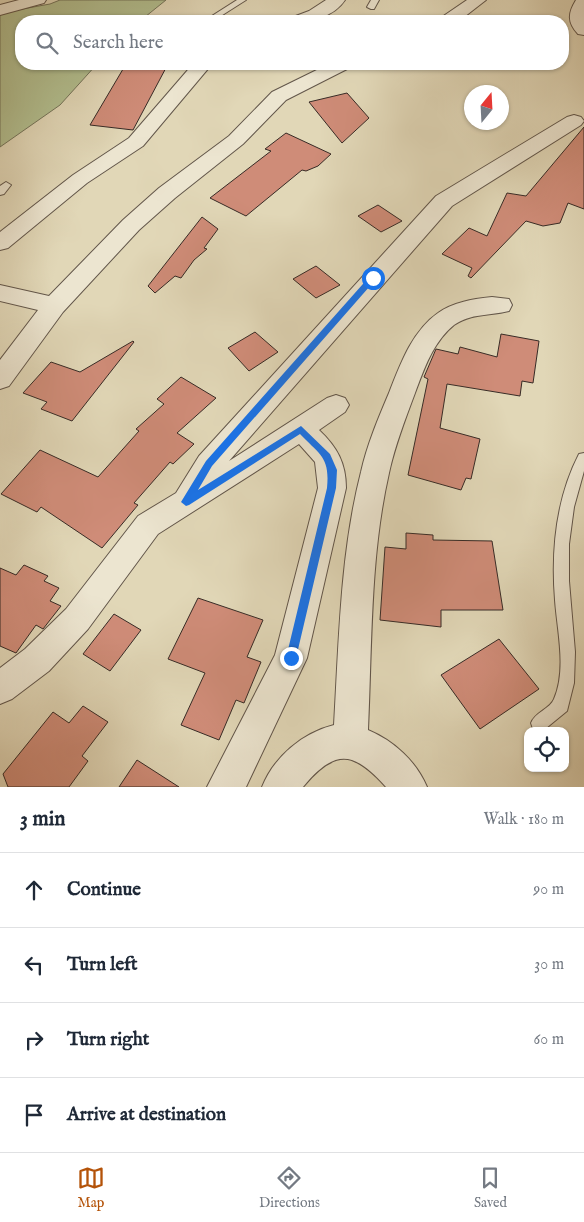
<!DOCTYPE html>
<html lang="en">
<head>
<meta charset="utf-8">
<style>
	body { margin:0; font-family:"IM FELL English",serif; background:#f2f2f3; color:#1f2937 }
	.controls { position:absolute; right:15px; bottom:15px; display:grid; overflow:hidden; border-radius:10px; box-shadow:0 1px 4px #0004 }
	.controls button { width:45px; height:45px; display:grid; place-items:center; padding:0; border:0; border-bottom:1px solid #e0e1e3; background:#fff; color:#1f2937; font:25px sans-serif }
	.compass { position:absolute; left:464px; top:85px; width:45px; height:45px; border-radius:50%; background:#fff; box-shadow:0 1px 4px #0004; rotate:18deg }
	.stop { position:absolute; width:15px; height:15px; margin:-11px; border:4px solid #1a73e8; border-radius:50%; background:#fff }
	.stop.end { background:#1a73e8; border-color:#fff; box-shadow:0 1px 5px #0008 }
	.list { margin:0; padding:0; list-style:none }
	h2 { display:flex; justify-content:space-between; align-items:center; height:65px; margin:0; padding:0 20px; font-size:21px }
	h2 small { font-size:16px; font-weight:400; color:#747a83 }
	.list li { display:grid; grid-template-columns:32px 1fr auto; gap:15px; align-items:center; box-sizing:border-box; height:75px; padding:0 20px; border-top:1px solid #e0e1e3 }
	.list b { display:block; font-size:19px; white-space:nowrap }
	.list em { font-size:16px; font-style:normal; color:#747a83 }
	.icon { flex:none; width:28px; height:28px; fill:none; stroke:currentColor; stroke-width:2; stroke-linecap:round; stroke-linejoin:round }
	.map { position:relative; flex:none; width:584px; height:787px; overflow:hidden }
	.search { position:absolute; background:#fff; box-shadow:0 1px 4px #0004; left:15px; right:15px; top:15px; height:55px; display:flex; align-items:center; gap:12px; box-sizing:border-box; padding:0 18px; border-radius:20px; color:#747a83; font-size:19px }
	.sheet { height:365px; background:#fff }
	nav { display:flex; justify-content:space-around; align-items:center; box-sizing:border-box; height:70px; border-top:1px solid #e0e1e3; background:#fff; font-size:14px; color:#747a83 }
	nav a { display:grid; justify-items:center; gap:2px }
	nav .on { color:#b45309 }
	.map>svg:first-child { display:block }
</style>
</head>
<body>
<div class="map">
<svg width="584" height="787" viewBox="0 0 584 787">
	<rect width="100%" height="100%" fill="#e1d7b7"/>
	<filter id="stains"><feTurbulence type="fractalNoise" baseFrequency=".004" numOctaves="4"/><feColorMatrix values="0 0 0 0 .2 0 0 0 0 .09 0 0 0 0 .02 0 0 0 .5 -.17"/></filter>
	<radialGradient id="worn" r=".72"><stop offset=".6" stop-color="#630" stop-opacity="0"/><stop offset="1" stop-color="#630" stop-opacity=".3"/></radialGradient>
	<!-- green -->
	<polygon fill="#b2be8f" stroke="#74745a" points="60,0 166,0 140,21 21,21 21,64 97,64 60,105 0,147 0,13 50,4"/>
	<!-- building -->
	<g fill="#cf8c78" stroke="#372b26">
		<polygon points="126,64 168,64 133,130 90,125"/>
		<polygon points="347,93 369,118 342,143 309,102"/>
		<polygon points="584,127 584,209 568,203 560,223 543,226 526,221 471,278 468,276 472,268 442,254 469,228 487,236 507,193 526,196"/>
		<polygon points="286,133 331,154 318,166 306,171 302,170 246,216 210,198 271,151 265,149"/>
		<polygon points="378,205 402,221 381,232 358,216"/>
		<polygon points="202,217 218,229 204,248 207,249 194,260 181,278 175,276 155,293 148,286"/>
		<polygon points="316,266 340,285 316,298 293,279"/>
		<polygon points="255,332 278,352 249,371 228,348"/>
		<polygon points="501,334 539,341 533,383 522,381 520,396 447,384 440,428 480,439 471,479 466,478 461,490 408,475 428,379 424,377 436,349 458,354 460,347 497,357"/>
		<polygon points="133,341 134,342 72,421 41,409 47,402 23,393 51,362 80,372"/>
		<polygon points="181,377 216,398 177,433 194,444 173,464 170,462 134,503 138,505 102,548 41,507 37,512 1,494 40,450 98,477 139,431 136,429 164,404 157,399"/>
		<polygon points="406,533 433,535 433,540 492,541 503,610 441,610 441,627 380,620 385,547 406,549"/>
		<polygon points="24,565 48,576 44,581 59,588 50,601 61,606 43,629 36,625 16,653 0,646 0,568 16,575"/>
		<polygon points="198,598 263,620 247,657 261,662 244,703 236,700 219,740 181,725 205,673 168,659"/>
		<polygon points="114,614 141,630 110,671 83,654"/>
		<polygon points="499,639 539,689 480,729 441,675"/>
		<polygon points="83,706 108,722 82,756 88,761 69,787 8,787 3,774 53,712 69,723"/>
		<polygon points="137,760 179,787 119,787"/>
	</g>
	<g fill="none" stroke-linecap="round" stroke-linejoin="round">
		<!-- service casing -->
		<g stroke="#62564a" stroke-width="2">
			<g id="service">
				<polygon points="237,0 246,0 213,21 204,21"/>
				<polygon points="371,0 379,0 374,9 371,9 367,7"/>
				<polygon points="6,182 11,185 4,194 0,195 0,186"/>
				<path d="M584,453V471L574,507L569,544V581L575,652L574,683L567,711L545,729L540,731L533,729L531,723C535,712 550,709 554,699C567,669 557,630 555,600C551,550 556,499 579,454Z"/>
			</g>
		</g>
		<!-- minor casing -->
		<g stroke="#62564a" stroke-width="2">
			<g id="minor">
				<polygon points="19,0 46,0 44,3 0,15 0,5"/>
				<path d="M326,0H345C333,18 310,22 291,21L293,17L309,11Z"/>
				<polygon points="467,0 486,0 459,21 440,21 442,17"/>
				<path d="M576,0H584V35L578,34C567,22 568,13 576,0Z"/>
				<polygon points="193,64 212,64 143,146 87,183 8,248 0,250 0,232 73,175 129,138"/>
				<polygon points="329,64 352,64 349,68 286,100 243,144 175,198 139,230 63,312 9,386 0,389 0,360 38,310 0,301 0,285 49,296 123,220 159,188 229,136 272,92"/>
				<path d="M574,115L581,117L584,121L581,125L452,206L229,461L327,398L336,395L345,398L349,405L345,412L319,430C337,447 346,463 346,488L307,658L246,787H207L275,655L318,488L315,462L299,444L158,534L88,629L49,671L12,699L0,704V668L25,649L66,609L138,516L176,493L199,456L436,196L567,117Z"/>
				<path d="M492,297L509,299L512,305L509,311C490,316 471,313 454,325C433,342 424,369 415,393C405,420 395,445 389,473C370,556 372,645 368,730C394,741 416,761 427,787H386C354,751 335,748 303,787H262C274,757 302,733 334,725C339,641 340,554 361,472C367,445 378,419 389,393C400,365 412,331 438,313C453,302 473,299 492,297Z"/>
			</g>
		</g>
		<!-- service -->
		<use href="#service" fill="#ece5d0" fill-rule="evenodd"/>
		<!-- minor -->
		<use href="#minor" fill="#ece5d0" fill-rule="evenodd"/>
	</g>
	<!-- route -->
	<path fill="#1a73e8" d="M370,276L377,278L212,466L198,490L301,426L330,454L337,470L336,488L296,658L291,663L286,658L327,488C330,457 320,455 300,434L189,505L186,506L181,502L206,461Z"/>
	<rect width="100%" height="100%" filter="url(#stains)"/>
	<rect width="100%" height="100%" fill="url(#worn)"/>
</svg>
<div class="controls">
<button><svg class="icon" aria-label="locate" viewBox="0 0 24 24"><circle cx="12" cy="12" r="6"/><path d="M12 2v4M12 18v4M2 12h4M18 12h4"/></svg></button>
</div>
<svg class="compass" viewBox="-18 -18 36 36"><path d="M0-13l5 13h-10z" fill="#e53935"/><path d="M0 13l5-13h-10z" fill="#747a83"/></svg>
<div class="stop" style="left:373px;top:278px"></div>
<div class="stop end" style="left:291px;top:658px"></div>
<div class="search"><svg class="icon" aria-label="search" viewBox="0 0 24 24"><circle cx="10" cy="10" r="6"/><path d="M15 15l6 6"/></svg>Search here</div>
</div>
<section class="sheet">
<h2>3 min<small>Walk · 180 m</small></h2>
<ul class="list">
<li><svg class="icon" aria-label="ahead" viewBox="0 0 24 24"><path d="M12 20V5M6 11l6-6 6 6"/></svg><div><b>Continue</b></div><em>90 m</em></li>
<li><svg class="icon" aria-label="left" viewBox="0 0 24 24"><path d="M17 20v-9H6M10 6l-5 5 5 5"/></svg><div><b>Turn left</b></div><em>30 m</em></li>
<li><svg class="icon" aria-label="right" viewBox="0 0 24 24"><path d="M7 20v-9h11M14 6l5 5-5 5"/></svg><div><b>Turn right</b></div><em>60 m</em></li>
<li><svg class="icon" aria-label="arrive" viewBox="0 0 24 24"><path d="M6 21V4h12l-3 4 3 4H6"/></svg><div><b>Arrive at destination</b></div></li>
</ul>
</section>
<nav>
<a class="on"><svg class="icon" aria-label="map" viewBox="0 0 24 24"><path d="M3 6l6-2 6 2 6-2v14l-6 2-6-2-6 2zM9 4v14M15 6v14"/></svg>Map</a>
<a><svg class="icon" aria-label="directions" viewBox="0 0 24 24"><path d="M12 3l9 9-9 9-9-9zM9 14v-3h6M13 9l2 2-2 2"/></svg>Directions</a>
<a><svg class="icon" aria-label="saved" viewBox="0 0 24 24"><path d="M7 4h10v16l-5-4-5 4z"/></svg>Saved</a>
</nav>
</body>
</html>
